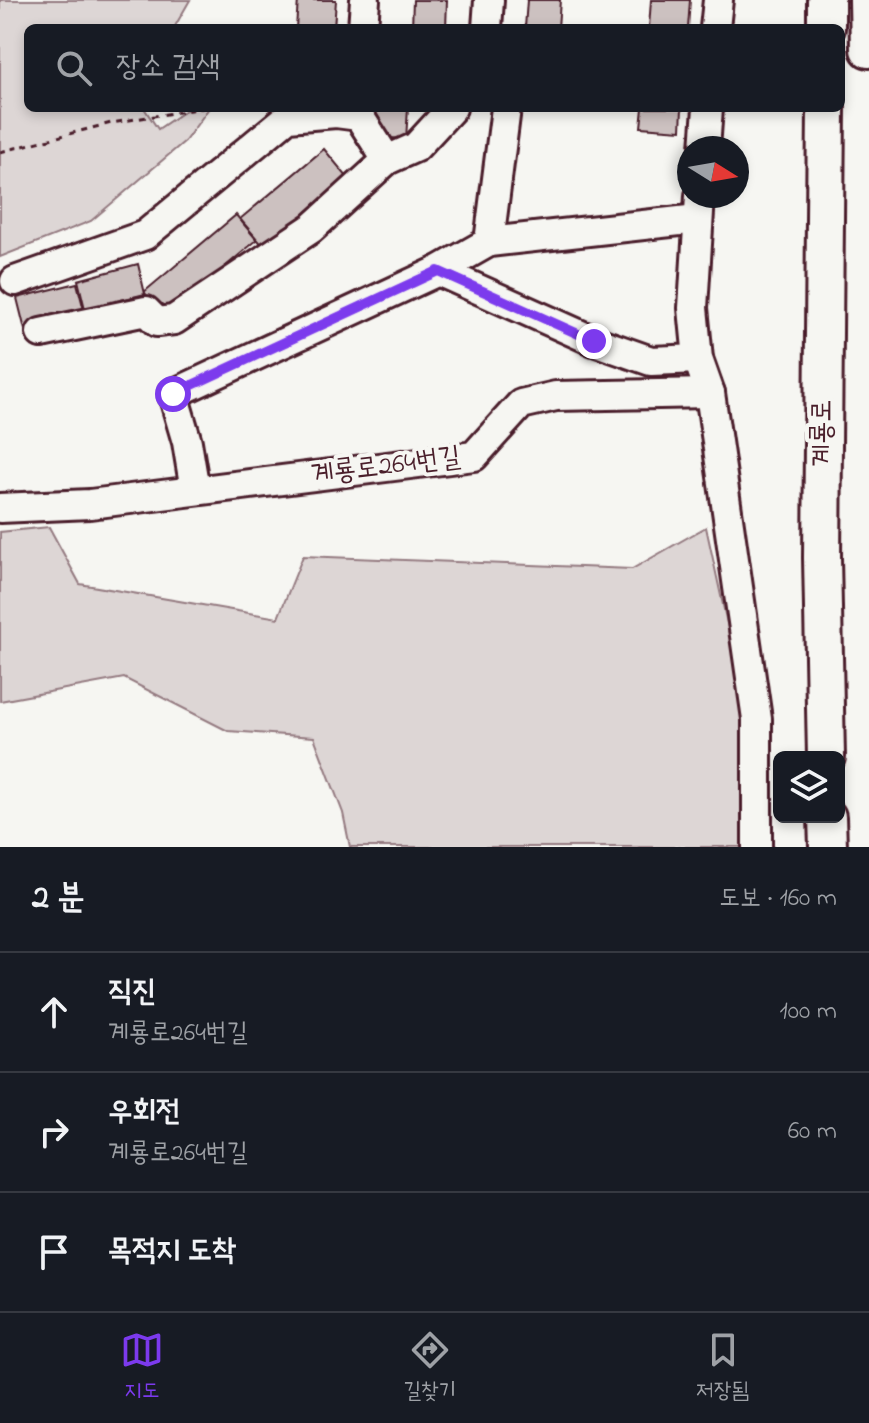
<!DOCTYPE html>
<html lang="ko">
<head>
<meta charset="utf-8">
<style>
	body { margin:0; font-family:"Indie Flower","Poor Story",sans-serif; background:#242831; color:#f1f3f6 }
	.controls { position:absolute; right:24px; bottom:24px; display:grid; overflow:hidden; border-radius:12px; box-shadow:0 4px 12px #0003 }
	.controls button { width:72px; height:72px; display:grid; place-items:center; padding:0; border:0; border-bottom:2px solid #363941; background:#171b24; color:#f1f3f6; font:40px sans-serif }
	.compass { position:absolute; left:677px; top:136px; width:72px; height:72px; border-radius:50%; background:#171b24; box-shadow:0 4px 12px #0003; rotate:101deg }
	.stop { position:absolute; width:24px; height:24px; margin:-18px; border:6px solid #7c3aed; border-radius:50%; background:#fff }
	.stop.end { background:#7c3aed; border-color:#fff; box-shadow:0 2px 8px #0008 }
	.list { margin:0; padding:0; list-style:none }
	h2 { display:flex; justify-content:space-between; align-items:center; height:104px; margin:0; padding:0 32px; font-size:34px }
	h2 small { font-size:26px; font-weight:400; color:#9ea1a6 }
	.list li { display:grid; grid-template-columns:52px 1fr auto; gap:24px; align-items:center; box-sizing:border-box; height:120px; padding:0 32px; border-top:2px solid #363941 }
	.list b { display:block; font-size:30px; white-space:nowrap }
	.list p { margin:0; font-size:26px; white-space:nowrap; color:#9ea1a6 }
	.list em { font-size:26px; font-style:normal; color:#9ea1a6 }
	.icon { flex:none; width:44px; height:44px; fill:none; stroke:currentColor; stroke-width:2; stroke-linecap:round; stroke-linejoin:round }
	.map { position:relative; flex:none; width:869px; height:847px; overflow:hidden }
	.search { position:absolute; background:#171b24; box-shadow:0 4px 12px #0003; left:24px; right:24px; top:24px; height:88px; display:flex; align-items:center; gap:20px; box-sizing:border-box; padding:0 28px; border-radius:12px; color:#9ea1a6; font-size:30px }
	.sheet { height:464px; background:#171b24 }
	nav { display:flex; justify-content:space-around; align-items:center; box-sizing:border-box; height:112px; border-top:2px solid #363941; background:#171b24; font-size:22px; color:#9ea1a6 }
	nav a { display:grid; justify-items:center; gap:4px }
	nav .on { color:#7c3aed }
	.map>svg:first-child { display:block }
</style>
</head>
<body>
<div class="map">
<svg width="869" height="847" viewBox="0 0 869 847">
	<rect width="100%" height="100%" fill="#f6f6f2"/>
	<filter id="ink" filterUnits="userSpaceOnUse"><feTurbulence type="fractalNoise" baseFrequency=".0125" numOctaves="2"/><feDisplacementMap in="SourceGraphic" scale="16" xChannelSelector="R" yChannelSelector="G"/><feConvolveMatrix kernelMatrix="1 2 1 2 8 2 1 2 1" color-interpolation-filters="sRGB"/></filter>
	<g filter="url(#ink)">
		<!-- green -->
		<g fill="#ddd6d5" stroke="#947a80" stroke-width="2">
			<polygon points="0,0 190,0 174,28 28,28 28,108 144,108 158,129 189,108 209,108 185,141 91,221 0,257"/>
			<polygon points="49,527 80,584 278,618 303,556 632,569 706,527 743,697 747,816 743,847 350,847 343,813 314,737 228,731 124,678 0,701 0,532"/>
		</g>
		<!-- building -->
		<g fill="#ccc1c0" stroke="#4a1f2b" stroke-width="2">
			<polygon points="298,0 336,0 334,28 296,28"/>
			<polygon points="413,0 447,0 446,28 412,28"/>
			<polygon points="527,0 560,0 558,28 525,28"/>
			<polygon points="651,0 690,0 688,28 649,28"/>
			<polygon points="377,108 408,108 406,139 375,137"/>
			<polygon points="643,108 682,108 681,130 641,127"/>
			<polygon points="324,149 348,178 264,247 240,219"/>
			<polygon points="236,215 257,240 165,317 144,292"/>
			<polygon points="138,264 145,294 85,309 78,280"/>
			<polygon points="77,283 85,314 25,330 17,298"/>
		</g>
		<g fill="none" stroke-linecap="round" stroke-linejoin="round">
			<!-- minor casing -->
			<g stroke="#4a1f2b" stroke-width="34">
				<g id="minor">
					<polyline points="363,28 365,0"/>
					<polyline points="487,28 489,0"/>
					<polyline points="715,28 718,0"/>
					<polyline points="359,116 387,160"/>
					<polyline points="705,148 708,108"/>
					<polyline points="700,196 693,308 698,359 710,393 757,719 757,847"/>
					<polyline points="489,242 506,108"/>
					<polyline points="438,271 594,341 651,361 698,359"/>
					<polyline points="15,281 145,235 288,117 336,113 359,116 359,108"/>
					<polyline points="41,333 146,311 157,322 174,320 312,228 387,160 416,147 452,108"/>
					<polyline points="195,490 187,442 173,394 438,271 489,242 698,219"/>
					<polyline points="0,508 90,504 474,456 521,404 556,396 710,393"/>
				</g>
			</g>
			<!-- major casing -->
			<g stroke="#4a1f2b" stroke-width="42">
				<g id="major">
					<polyline points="868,0 869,49"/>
					<polyline points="826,28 826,0"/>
					<polyline points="826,108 822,558 826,757"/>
					<polyline points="827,817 828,847"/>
				</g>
			</g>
			<!-- path -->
			<polyline stroke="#4a1f2b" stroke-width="3" stroke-dasharray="6 6" stroke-linecap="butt" points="0,152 111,123 203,108"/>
			<!-- minor -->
			<use href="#minor" stroke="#f6f6f2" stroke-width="28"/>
			<!-- major -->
			<use href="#major" stroke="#f6f6f2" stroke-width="36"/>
		</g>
	</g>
	<g fill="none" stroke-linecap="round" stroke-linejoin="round" filter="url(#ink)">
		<!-- route -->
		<polyline stroke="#7c3aed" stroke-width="10" points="173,394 438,271 594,341"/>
	</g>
	<g text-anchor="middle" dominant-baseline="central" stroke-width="8" stroke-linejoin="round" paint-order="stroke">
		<!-- street labels -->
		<g font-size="28" fill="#4a1f2b" stroke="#f6f6f2">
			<text transform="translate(823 433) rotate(-90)">계룡로</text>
			<text transform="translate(386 467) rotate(-7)">계룡로264번길</text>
		</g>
	</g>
</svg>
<div class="controls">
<button><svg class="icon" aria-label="layers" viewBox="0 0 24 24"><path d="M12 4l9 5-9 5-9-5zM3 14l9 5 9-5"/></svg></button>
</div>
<svg class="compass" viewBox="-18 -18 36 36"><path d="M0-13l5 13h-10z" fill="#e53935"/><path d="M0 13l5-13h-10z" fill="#9ea1a6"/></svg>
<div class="stop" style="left:173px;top:394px"></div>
<div class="stop end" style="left:594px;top:341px"></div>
<div class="search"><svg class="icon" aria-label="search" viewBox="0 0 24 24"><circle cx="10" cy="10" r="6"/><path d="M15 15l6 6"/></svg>장소 검색</div>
</div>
<section class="sheet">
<h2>2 분<small>도보 · 160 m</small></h2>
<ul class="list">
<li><svg class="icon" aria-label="ahead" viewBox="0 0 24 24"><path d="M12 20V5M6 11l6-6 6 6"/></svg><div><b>직진</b><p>계룡로264번길</p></div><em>100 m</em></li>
<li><svg class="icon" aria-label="right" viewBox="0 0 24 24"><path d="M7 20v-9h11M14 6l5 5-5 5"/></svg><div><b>우회전</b><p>계룡로264번길</p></div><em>60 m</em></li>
<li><svg class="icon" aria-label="arrive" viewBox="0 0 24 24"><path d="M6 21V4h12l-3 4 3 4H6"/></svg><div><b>목적지 도착</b></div></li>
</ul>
</section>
<nav>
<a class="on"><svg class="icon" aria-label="map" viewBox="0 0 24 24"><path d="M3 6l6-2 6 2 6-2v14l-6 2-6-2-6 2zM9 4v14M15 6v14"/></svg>지도</a>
<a><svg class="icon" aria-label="directions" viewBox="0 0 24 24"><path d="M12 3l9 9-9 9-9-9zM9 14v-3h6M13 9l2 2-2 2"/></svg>길찾기</a>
<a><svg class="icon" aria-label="saved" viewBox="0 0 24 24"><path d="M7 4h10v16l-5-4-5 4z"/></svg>저장됨</a>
</nav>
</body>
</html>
